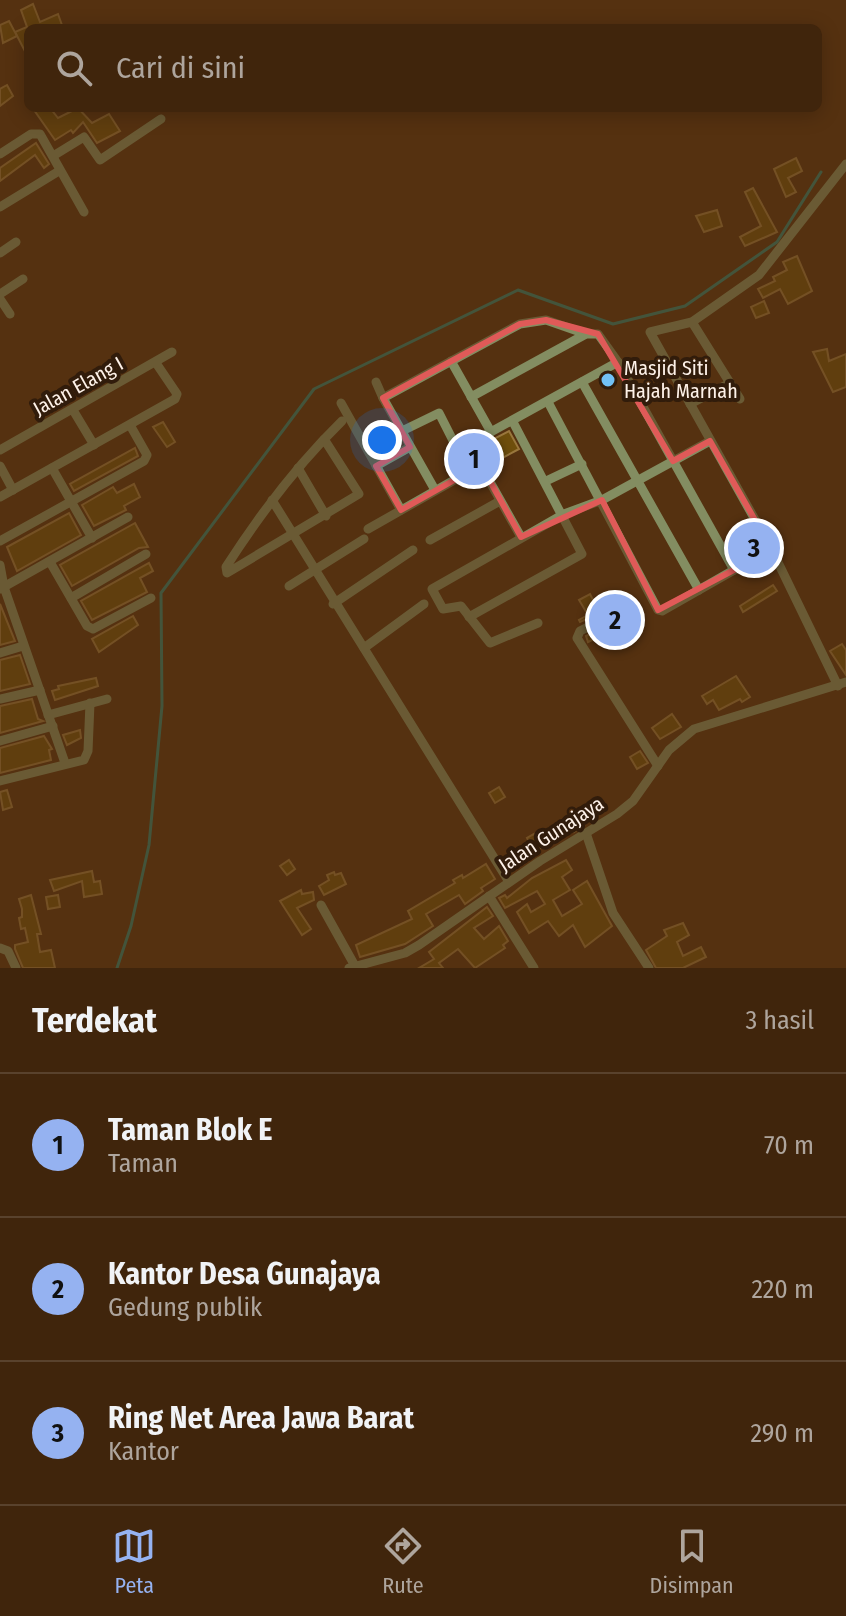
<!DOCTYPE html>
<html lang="id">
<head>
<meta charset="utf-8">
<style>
	body { margin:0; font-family:"Fira Sans Condensed",sans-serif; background:#4b311a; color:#f1f3f6 }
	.you { position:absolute; left:382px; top:440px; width:28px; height:28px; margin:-20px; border:6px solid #fff; border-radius:50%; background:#1a73e8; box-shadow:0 0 0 12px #1a73e833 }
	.badge { display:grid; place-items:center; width:52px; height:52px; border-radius:50%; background:#95b2f1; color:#111; font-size:26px; font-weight:700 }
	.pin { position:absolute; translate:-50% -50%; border:4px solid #fff; box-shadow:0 2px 8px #0006 }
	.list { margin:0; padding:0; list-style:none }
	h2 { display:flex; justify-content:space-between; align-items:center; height:104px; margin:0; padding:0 32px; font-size:34px }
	h2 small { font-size:26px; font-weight:400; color:#aea59d }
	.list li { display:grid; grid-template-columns:52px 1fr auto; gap:24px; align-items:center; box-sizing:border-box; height:144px; padding:0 32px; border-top:2px solid #59422d }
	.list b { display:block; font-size:30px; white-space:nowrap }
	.list p { margin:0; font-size:26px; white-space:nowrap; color:#aea59d }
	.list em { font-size:26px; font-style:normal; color:#aea59d }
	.icon { flex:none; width:44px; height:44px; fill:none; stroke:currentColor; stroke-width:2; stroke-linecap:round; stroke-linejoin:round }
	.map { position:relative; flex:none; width:846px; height:968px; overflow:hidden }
	.search { position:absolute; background:#40250c; box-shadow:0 4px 20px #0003; left:24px; right:24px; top:24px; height:88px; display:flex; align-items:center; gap:20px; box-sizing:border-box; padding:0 28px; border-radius:12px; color:#aea59d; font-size:30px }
	.sheet { height:536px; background:#40250c }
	nav { display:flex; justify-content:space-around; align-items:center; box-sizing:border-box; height:112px; border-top:2px solid #59422d; background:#40250c; font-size:22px; color:#aea59d }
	nav a { display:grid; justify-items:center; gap:4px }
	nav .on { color:#95b2f1 }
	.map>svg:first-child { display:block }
</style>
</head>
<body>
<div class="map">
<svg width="846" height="968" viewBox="0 0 846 968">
	<rect width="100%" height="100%" fill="#553110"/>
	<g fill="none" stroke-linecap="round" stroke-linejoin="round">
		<!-- stream -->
		<polyline stroke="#2d7f70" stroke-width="3" points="117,968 131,926 149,845 162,706 161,593 314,389 518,290 613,324 685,306 777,242 821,172"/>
	</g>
	<!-- building -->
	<g fill="#6e4e0c" stroke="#99773d" stroke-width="2">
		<polygon points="33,4 40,22 58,14 63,28 28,28 28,57 15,32 27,27 21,10"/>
		<polygon points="9,21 17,36 3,43 0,25"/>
		<polygon points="7,85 13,96 0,106 0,89"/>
		<polygon points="40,108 50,108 58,118 78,108 92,123 109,114 120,131 97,143 83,122 73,133 71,130 55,140 34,110"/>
		<polygon points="36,143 49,164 44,168 35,155 0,181 0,168"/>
		<polygon points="796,158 802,171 788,178 796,192 786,197 774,169"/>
		<polygon points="753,188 777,232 745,246 740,237 761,226 745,192"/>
		<polygon points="717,210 722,226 704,232 696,216"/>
		<polygon points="797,256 812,291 788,304 780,289 763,298 758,289 775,281 773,277 787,270 783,262"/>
		<polygon points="764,301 769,313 756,318 751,307"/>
		<polygon points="827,349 829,361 846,354 846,387 833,392 813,352"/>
		<polygon points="163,422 175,442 167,447 153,427"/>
		<polygon points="509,431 519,449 493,463 486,443"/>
		<polygon points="135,448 138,456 74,491 70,484"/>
		<polygon points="134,484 140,497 124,506 126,510 94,526 82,505 113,487 117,493"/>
		<polygon points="69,513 81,535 17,571 7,547"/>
		<polygon points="135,523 148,547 139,548 72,586 60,565"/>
		<polygon points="149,563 153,571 140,578 147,592 92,620 81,601"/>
		<polygon points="773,585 777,591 743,612 740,606"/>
		<polygon points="590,594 595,604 611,594 629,622 588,642 586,636 609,625 613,618 606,611 580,622 579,620 588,615 579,600"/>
		<polygon points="0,604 15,641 0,645"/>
		<polygon points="133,616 138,625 99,652 92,639"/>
		<polygon points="842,644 846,650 846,675 830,651"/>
		<polygon points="20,655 30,684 0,691 0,660"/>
		<polygon points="736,676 750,697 742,702 740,699 719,710 713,700 707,704 702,696"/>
		<polygon points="96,678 98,686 55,700 52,691 59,689 58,686"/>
		<polygon points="32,699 38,719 43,721 0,733 0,706"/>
		<polygon points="672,714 681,727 660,739 652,728"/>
		<polygon points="80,730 81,738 67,745 63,735"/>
		<polygon points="44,736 52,749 49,750 51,760 0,773 0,748"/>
		<polygon points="640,751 648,763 637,769 630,757"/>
		<polygon points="499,787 505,797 495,803 489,793"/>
		<polygon points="7,790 12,807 3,810 0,792"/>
		<polygon points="576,812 584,825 574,832 566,818"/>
		<polygon points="534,834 541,848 534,852 527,838"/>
		<polygon points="523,852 528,860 512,871 508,864"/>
		<polygon points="289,860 295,869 287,875 280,866"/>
		<polygon points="566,860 572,870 562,877 570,890 553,900 562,916 582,904 573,890 587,881 612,926 585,947 573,925 559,936 548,921 529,933 517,912 527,904 531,912 545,904 537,891 505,908 499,898 505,895 507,898 532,878"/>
		<polygon points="486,864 495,879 481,888 483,891 465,904 459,895 426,914 433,926 405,944 360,957 356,945 412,919 408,911 455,883 453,880 462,875 463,878"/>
		<polygon points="92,871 94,882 100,881 102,894 84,897 82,881 54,891 50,880"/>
		<polygon points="334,872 335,875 341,873 346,884 324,895 319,886 329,880 327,875"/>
		<polygon points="301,890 302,894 313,892 314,900 297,908 311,929 302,935 280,901"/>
		<polygon points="31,895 41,934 37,934 40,952 51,950 55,968 23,968 15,949 15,945 28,942 25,928 21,929 19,918 22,917 22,909 19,899"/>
		<polygon points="58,895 60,907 48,909 46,897"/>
		<polygon points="487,907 493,916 474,928 484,939 499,926 508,941 503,945 505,948 475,968 458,949 439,963 443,968 419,968 434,959 429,952"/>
		<polygon points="683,923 689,935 677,942 683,956 701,947 706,957 683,968 656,968 646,950 667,936 664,930"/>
	</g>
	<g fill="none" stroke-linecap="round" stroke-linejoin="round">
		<!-- minor -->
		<g stroke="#838d61" stroke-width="9">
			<polyline points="0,154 31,134 40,134 84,212"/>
			<polyline points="53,156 84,137 100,160 161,119"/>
			<polyline points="0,207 59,171"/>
			<polyline points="0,253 16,242"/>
			<polyline points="0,294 23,279"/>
			<polyline points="0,299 10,314"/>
			<polyline points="692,322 740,399"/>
			<polyline points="451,361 491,432"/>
			<polyline points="376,382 383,398"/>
			<polyline points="582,382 699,590"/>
			<polyline points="471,397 586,334 598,334 618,362 734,570 662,611 658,610 548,402"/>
			<polyline points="341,403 401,510"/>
			<polyline points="690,404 730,383"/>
			<polyline points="73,410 94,445"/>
			<polyline points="402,431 439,413 469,472"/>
			<path d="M324,439L359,494L227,573L226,567C260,514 297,465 342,421"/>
			<polyline points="0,450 172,352"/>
			<polyline points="458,450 618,362"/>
			<polyline points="0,466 13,490"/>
			<polyline points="376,466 410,447"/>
			<polyline points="481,466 521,537"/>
			<polyline points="52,468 92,538"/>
			<polyline points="298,468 326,516"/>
			<polyline points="546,481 582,464"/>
			<polyline points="435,490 383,398 520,324 546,320 586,334"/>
			<polyline points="0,497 175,399 177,394 156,363"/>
			<polyline points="272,500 509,882"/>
			<polyline points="368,529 486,462 476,440"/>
			<polyline points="430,540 500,501"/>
			<polyline points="0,541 144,461 147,455 130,425"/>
			<polyline points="50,562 87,626 93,629 151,598"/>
			<polyline points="0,565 4,587 65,763"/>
			<polyline points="734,570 772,550"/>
			<polyline points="289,586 364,539"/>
			<polyline points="0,589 128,517"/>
			<polyline points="71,598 146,554"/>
			<polyline points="333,604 413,550"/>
			<polyline points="469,617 582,554 513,422"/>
			<polyline points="606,618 580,631 577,638 658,766"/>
			<polyline points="538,623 490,643 461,606 443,609 432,589 564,514 602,500 710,441"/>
			<polyline points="364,648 424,604"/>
			<polyline points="0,653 23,646"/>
			<polyline points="838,686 772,550 650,332 692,322 759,275 846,164"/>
			<polyline points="0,699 40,690"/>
			<polyline points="48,715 107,699"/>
			<polyline points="0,741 53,726"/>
			<polyline points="0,781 84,760 88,751 90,703"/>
			<polyline points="587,836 613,913 649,968"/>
			<polyline points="489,896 534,968"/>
			<polyline points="321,905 355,966"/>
			<polyline points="0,948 8,951 16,968"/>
			<polyline points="349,968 405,953 419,945 540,861 617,814 633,801 669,750 694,729 846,682"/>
		</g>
	</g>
	<!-- marked area -->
	<path d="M0 0H846V968H0ZM546,320L598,334L673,461L710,441L772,550L658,610L602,500L521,537L481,465L401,510L376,466L410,447L383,398L520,324Z" fill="#553110" fill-opacity=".55" fill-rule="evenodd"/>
	<path fill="none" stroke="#e05a58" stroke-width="6" stroke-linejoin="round" d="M546,320L598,334L673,461L710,441L772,550L658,610L602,500L521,537L481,465L401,510L376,466L410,447L383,398L520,324Z"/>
	<!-- markers -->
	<circle fill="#72c1f5" stroke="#311c0b" stroke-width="3" cx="608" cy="380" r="8"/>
	<g text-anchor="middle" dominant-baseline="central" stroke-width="8" stroke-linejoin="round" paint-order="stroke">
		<!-- poi labels -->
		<g font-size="20" fill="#fef2e9" stroke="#311c0b" text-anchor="start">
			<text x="624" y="368">Masjid Siti<tspan x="624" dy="23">Hajah Marnah</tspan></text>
		</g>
		<!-- street labels -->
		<g font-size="20" fill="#fef2e9" stroke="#311c0b">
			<text transform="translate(78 386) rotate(-29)">Jalan Elang I</text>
			<text transform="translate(551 834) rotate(-33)">Jalan Gunajaya</text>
		</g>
	</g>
</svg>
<div class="you"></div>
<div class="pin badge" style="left:474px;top:459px">1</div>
<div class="pin badge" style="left:615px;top:620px">2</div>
<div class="pin badge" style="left:754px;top:548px">3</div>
<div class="search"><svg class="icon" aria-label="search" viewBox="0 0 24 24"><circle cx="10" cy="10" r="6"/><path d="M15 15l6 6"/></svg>Cari di sini</div>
</div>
<section class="sheet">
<h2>Terdekat<small>3 hasil</small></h2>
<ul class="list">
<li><span class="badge">1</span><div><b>Taman Blok E</b><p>Taman</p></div><em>70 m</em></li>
<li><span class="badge">2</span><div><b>Kantor Desa Gunajaya</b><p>Gedung publik</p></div><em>220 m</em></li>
<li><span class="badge">3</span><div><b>Ring Net Area Jawa Barat</b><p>Kantor</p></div><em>290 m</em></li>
</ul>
</section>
<nav>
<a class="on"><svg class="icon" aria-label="map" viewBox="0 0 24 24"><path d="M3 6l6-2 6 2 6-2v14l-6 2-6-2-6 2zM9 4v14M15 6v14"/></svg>Peta</a>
<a><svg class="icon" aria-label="directions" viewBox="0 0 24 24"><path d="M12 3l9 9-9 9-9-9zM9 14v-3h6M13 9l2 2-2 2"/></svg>Rute</a>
<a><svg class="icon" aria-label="saved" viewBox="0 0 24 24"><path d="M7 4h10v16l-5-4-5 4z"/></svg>Disimpan</a>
</nav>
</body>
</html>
